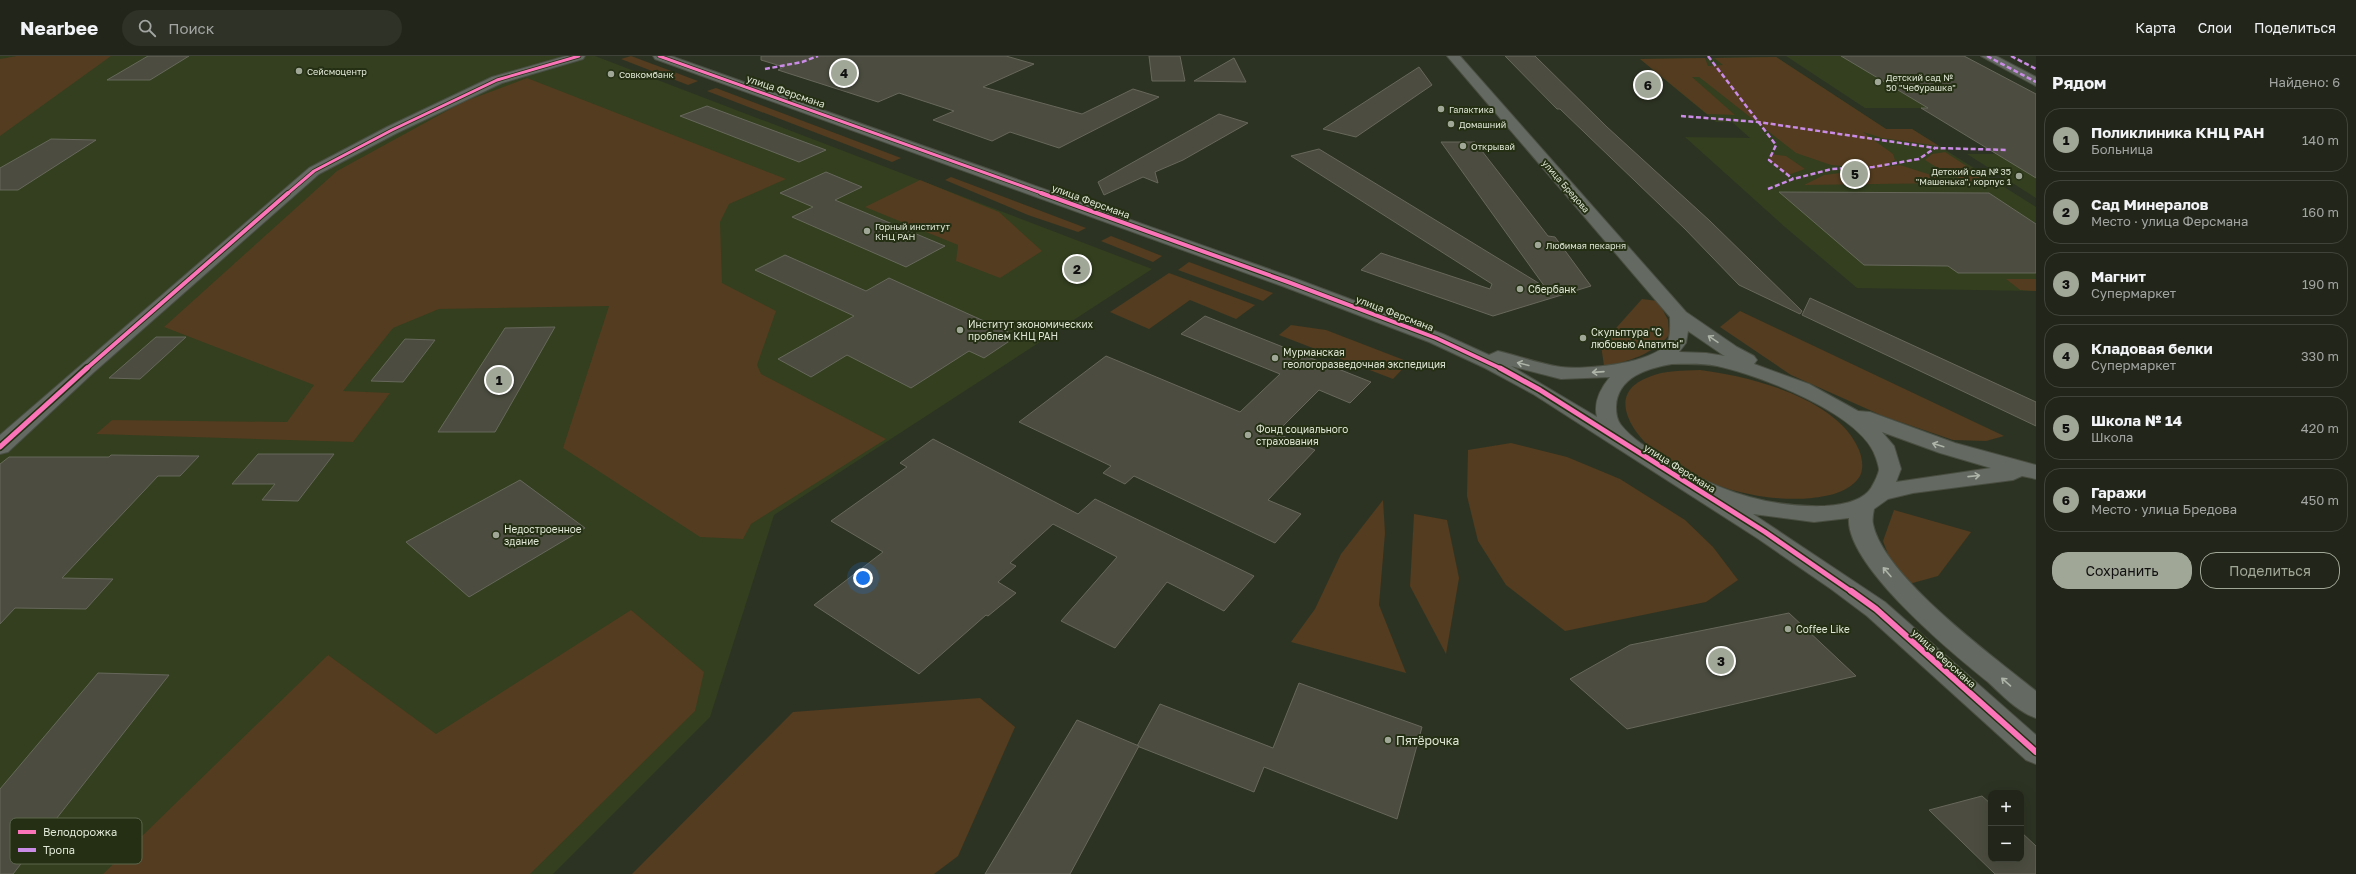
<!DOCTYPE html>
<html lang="ru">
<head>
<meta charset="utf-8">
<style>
	body { margin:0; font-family:"Golos Text",sans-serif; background:#2e3227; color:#f1f3f6 }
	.controls { position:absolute; right:12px; bottom:12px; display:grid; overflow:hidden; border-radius:8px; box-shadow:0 4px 16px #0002 }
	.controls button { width:36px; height:36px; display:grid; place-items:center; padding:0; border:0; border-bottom:1px solid #3f4339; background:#22261a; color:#f1f3f6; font:20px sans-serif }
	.you { position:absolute; left:863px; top:522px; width:14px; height:14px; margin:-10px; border:3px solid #fff; border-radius:50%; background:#1a73e8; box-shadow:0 0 0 6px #1a73e833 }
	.badge { display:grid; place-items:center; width:26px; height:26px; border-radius:50%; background:#a1a797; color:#111; font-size:13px; font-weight:700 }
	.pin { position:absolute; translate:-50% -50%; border:2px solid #fff; box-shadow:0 1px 4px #0006 }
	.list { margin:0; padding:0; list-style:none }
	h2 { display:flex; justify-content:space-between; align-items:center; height:52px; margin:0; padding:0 16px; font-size:17px }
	h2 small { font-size:13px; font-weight:400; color:#a2a5a2 }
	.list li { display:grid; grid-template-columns:26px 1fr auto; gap:12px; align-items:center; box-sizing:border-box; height:64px; margin:0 8px 8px; padding:0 8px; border:1px solid #3f4339; border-radius:16px }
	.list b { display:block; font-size:15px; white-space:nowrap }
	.list p { margin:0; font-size:13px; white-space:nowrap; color:#a2a5a2 }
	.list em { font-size:13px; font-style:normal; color:#a2a5a2 }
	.actions { display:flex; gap:8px; padding:12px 16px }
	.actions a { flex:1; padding:9px 0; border:1px solid #a1a797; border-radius:16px; text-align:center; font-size:14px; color:#a1a797 }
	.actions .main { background:#a1a797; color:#111 }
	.icon { flex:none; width:22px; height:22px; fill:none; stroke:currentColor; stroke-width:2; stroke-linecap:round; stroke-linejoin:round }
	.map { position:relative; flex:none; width:2036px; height:818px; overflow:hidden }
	header { display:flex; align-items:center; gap:24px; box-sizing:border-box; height:56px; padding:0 20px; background:#22261a; border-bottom:1px solid #3f4339 }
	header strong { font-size:19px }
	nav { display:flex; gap:22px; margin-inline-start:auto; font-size:14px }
	.search { width:280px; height:36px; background:#2e3227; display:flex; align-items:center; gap:10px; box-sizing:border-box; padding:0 14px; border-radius:22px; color:#a2a5a2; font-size:15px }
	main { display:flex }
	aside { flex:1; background:#22261a }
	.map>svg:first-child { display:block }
</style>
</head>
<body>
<header>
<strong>Nearbee</strong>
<div class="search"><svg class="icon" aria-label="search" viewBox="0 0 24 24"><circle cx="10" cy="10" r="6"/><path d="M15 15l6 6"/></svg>Поиск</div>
<nav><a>Карта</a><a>Слои</a><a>Поделиться</a></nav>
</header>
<main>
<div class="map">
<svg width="2036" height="818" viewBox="0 0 2036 818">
	<rect width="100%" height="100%" fill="#2d3323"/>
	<!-- built -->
	<g fill="#333f1f">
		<polygon points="0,0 595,0 1152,213 774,459 710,661 553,818 0,818"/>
		<polygon points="1786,0 1887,0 1976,52 1865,52"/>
		<polygon points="1776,1 1886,73 1912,73 2036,151 2036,235 1857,232 1785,171 1685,81 1750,82 1732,66 1716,66 1640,3"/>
		<polygon points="1967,98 2036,98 2036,142"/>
	</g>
	<!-- green -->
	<g fill="#533c1f">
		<polygon points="17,0 111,0 0,80 0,3"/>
		<polygon points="631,0 698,25 688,29 621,3"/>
		<polygon points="1776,1 1886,73 1912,73 1939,90 1882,82 1863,76 1893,98 1895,104 1885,111 1900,109 1956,127 1804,129 1824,119 1872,113 1831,109 1796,97 1699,21 1692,21 1735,59 1707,58 1640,3 1705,2 1708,10 1723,9 1714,2"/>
		<polygon points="527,22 786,123 729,148 720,166 722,227 776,255 757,309 761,318 886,383 751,468 743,483 700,481 563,392 609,250 439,253 393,272 343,335 390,337 353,386 96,378 112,364 287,366 314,329 164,271 337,115 463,46"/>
		<polygon points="716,32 901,102 892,106 707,35"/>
		<path d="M1945,96L1994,128C1968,128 1947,119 1925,104L1932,98Z"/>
		<polygon points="1771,98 1786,100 1805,113 1788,119 1769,104"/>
		<polygon points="951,121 1086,172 1078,176 1028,159 945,124"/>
		<polygon points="920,124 999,156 1042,195 1000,222 956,205 958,189 865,151"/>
		<polygon points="1111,180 1162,200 1153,206 1101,185"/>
		<polygon points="1189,206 1273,237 1263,245 1178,214"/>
		<polygon points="1169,217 1255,249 1236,263 1190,244 1149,273 1110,256"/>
		<polygon points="2006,223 2036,223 2036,235 2020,234"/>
		<path d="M1642,243L1658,245L1668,264L1669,279C1653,298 1628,306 1604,310L1601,289Z"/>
		<polygon points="1740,255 2004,380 1986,385 1953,384 1883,360 1791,319 1720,271"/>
		<polygon points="1291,269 1326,274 1409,306 1393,323 1279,279"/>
		<path d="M1700,314C1749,320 1838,342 1859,394C1862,401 1864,412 1860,420C1850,436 1829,440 1812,442C1762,447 1701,430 1660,400C1634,380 1603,338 1649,321C1665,314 1683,315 1700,314Z"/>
		<polygon points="1511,387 1567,401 1620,423 1685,464 1713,491 1738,524 1706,546 1565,575 1506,529 1478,485 1467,440 1468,394"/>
		<polygon points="1383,444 1385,477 1379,549 1406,617 1291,586 1315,553 1341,498"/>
		<polygon points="1894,454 1971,476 1938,520 1909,528 1889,501 1883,485"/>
		<polygon points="1414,458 1447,464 1459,522 1446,598 1410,530"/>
		<polygon points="631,554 704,616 695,655 530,818 103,818 328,599 436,678"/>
		<polygon points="980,642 1015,671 958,800 934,818 632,818 793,656"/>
	</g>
	<!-- building -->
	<g fill="#4c4d40" stroke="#67685b">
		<polygon points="148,0 189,0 150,24 107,24"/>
		<polygon points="761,0 1006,0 1034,8 983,31 1082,58 1133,33 1159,41 1059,92 1010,76 992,85 933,64 954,55 899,37 878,46 778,14 784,11 761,4"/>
		<polygon points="1149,0 1180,0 1185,25 1152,25"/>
		<polygon points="1505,0 1535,0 1607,71 1710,165 1802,255 1800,258 1739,229 1685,173 1560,53 1557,53"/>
		<polygon points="1841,0 1964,0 2036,38 2036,122 1921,52 1928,52"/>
		<polygon points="1234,2 1246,26 1194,25"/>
		<polygon points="1419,11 1432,29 1356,81 1323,73"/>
		<polygon points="707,50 826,94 799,106 680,60"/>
		<polygon points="1219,58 1248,67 1183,104 1155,116 1158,127 1143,121 1104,139 1098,126"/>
		<polygon points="51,83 96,84 18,134 0,134 0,112"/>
		<polygon points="1441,86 1475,86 1548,180 1555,181 1591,230 1493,260 1361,214 1381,197 1490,233 1492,228 1291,100 1319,93 1545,231"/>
		<polygon points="826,116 862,131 835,144 945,190 906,211 792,161 813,151 780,137"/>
		<polygon points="1779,136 1989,137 2036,168 2036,217 1958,217 1948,210 1864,209"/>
		<polygon points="785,199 866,235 889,222 1017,280 984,302 969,295 911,332 847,299 811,321 778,303 854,260 755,214"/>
		<polygon points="1810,242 2036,346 2036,370 1802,259"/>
		<polygon points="1205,260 1371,326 1350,347 1319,334 1276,377 1315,394 1268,444 1301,458 1275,487 1134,420 1125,428 1103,417 1111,410 1019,366 1106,300 1240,356 1280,318 1181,278"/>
		<polygon points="555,271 495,376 438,376 505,272"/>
		<polygon points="156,281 186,281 140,323 109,322"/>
		<polygon points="405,283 435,284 403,326 371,325"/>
		<polygon points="933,383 1078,458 1095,443 1254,520 1224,555 1167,526 1115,592 1061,565 1117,501 1053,468 1010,507 1016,510 998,526 1016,537 988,560 986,559 919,618 814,549 883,496 831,465 907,411 900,407"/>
		<polygon points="258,398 334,398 298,445 262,444 275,428 232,428"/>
		<polygon points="111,399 199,400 180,420 158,420 62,522 113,523 86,553 15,552 0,568 0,408 9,401 109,401"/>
		<polygon points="520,424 585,472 469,541 406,486"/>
		<polygon points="1789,557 1856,620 1627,673 1570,623 1630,589"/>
		<polygon points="98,617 169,619 13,818 0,818 0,733"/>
		<polygon points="1299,627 1422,671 1397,763 1264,711 1254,736 1137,690 1160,648 1273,692"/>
		<polygon points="1077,664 1139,690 1070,818 985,818"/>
		<polygon points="1982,740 1991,748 1991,803 2021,803 2021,776 2036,790 2036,818 1995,818 1929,754"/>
	</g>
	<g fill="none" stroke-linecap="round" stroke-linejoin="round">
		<!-- minor casing -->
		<g stroke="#494e41" stroke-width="2">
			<g id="minor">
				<polygon points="566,0 585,0 583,3 502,27 397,77 319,118 93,317 8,396 0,398 0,379 309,112 387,71 492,21"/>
				<path d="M653,0H671L1294,222L1443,278L1489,299L1498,295C1519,300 1540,308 1561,311C1583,314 1657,308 1668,285C1671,278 1670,268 1670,261L1447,0H1460L1686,256L1737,291L1754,300L1757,304L1754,308L1809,328L1858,355L1870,356L1955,387L2036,409V423L2022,420L2013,424L1913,437L1888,443L1874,453C1873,458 1872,464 1873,468C1883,520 1994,601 2036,635V662C2018,656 2002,639 1988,626C1953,598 1845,509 1849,462L1814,466L1753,458L1885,546L2036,679V708L2026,704L1867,560L1831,533L1757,482L1533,338L1485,312L1429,286L1282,230L655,3ZM1688,275L1723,299L1725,300L1706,297L1679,296L1686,287ZM1672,308C1687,308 1702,307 1717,310C1759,319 1863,358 1876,402C1877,405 1879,411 1879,414C1878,419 1874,427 1871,432C1862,446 1840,449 1825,450C1766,452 1713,433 1664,402C1649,393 1632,383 1621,369C1617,364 1616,357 1616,351C1617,321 1648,312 1672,308ZM1511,310L1561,323L1610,321C1601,332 1593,346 1597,361ZM1882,376L1940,397L1991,412L1896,426L1901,413L1894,390Z"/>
				<polygon points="1981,0 1996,0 2036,21 2036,30"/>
			</g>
		</g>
		<!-- minor -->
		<use href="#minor" fill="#646962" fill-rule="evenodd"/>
		<!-- quiet -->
		<g stroke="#ca8be6" stroke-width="2.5" stroke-dasharray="5 2.5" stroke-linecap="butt">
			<polyline points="1708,0 1776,89 1769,104 1793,123"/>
			<polyline points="1987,0 2036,26"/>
			<polyline points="2011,0 2036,13"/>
			<polyline points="765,13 802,6 818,0"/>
			<polyline points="1681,60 1758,66 1935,92"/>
			<polyline points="1768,133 1793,123 1832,113 1873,111 1919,103 1935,92 2008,94"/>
		</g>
		<!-- cycleway-far3 casing -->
		<g stroke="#242f13" stroke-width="4.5">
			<g id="cycleway-far3">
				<polyline points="659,0 1044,138"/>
				<polyline points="287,138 314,115 392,74 497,24 579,0"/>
			</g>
		</g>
		<!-- cycleway-far2 casing -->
		<g stroke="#242f13" stroke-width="6">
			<g id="cycleway-far2">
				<polyline points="1041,137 1288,226 1436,282 1502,313"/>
				<polyline points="86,313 288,137"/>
			</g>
		</g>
		<!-- cycleway-far1 casing -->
		<g stroke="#242f13" stroke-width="8">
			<g id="cycleway-far1">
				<polyline points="1500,312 1540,334 1765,476 1852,536"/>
				<polyline points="0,391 87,312"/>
			</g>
		</g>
		<!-- cycleway casing -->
		<g stroke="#242f13" stroke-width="9">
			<polyline id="cycleway" points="1851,535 1876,553 2036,696"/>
		</g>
		<!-- cycleway-far3 -->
		<use href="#cycleway-far3" stroke="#fb73b8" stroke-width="3"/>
		<!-- cycleway-far2 -->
		<use href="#cycleway-far2" stroke="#fb73b8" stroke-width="4"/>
		<!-- cycleway-far1 -->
		<use href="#cycleway-far1" stroke="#fb73b8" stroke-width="5"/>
		<!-- cycleway -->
		<use href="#cycleway" stroke="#fb73b8" stroke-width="6"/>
	</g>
	<!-- one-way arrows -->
	<defs><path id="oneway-shaft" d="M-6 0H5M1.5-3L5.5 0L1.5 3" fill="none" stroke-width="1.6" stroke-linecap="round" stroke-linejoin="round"/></defs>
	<g stroke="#aeb4a7">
		<use href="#oneway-shaft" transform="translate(1713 283) rotate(-146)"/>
		<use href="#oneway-shaft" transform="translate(1523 308) rotate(-166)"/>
		<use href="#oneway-shaft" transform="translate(1598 316) rotate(176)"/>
		<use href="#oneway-shaft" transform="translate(1938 389) rotate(-163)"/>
		<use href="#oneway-shaft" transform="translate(1974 420) rotate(-6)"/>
		<use href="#oneway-shaft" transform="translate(1887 516) rotate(-131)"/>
		<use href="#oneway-shaft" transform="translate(2006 626) rotate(-139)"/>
	</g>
	<!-- markers -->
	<g fill="#a1a797" stroke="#242f13" stroke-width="1.5">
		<circle cx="299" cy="15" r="4"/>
		<circle cx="611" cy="18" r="4"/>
		<circle cx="1878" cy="26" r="4"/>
		<circle cx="1441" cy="53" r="4"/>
		<circle cx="1451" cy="68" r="4"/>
		<circle cx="1463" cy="90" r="4"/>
		<circle cx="2019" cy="120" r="4"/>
		<circle cx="867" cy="175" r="4"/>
		<circle cx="1538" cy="189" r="4"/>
		<circle cx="1520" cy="233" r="4"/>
		<circle cx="960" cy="274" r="4"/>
		<circle cx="1583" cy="282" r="4"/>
		<circle cx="1275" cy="302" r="4"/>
		<circle cx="1248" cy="379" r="4"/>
		<circle cx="496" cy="479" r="4"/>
		<circle cx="1788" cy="573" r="4"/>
		<circle cx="1388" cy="684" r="4"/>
	</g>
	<g text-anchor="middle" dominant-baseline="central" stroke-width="4" stroke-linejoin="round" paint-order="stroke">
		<!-- far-poi labels -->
		<g font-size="9" fill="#dfe6d5" stroke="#242f13" text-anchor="start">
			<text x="307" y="15">Сейсмоцентр</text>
			<text x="619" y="18">Совкомбанк</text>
			<text x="1886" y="21">Детский сад №<tspan x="1886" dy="10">50 "Чебурашка"</tspan></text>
			<text x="1449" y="53">Галактика</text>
			<text x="1459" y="68">Домашний</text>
			<text x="1471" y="90">Открывай</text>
			<text x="2011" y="115" text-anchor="end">Детский сад № 35<tspan x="2011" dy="10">"Машенька", корпус 1</tspan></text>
			<text x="875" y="170">Горный институт<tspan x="875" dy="10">КНЦ РАН</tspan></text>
			<text x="1546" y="189">Любимая пекарня</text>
		</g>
		<!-- far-street labels -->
		<g font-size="9" fill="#dfe6d5" stroke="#242f13">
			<text transform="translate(1566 130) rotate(49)">улица Бредова</text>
		</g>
		<!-- street labels -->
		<g font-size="10" fill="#dfe6d5" stroke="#242f13">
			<text transform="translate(786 35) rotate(19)">улица Ферсмана</text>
			<text transform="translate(1091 145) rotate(20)">улица Ферсмана</text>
			<text transform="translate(1395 257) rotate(21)">улица Ферсмана</text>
			<text transform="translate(1680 412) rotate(32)">улица Ферсмана</text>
			<text transform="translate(1944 602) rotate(42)">улица Ферсмана</text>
		</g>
		<!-- poi labels -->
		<g font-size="10" fill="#dfe6d5" stroke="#242f13" text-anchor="start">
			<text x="1528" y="233">Сбербанк</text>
			<text x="968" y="268">Институт экономических<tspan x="968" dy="12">проблем КНЦ РАН</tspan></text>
			<text x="1591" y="276">Скульптура "С<tspan x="1591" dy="12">любовью Апатиты"</tspan></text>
			<text x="1283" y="296">Мурманская<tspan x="1283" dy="12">геологоразведочная экспедиция</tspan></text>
			<text x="1256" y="373">Фонд социального<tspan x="1256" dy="12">страхования</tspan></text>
			<text x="504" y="473">Недостроенное<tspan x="504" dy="12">здание</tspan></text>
			<text x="1796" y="573">Coffee Like</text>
		</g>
		<!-- near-poi labels -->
		<g font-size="12" fill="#dfe6d5" stroke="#242f13" text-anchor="start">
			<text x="1396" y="684">Пятёрочка</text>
		</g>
	</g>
	<!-- legend -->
	<rect x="10" y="762" width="132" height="46" rx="6" fill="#242f13" stroke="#5c664d" stroke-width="1"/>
	<rect x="18" y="774" width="18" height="4" fill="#fb73b8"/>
	<rect x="18" y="792" width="18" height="4" fill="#ca8be6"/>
	<g font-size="11" fill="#dfe6d5">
		<text x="43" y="780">Велодорожка</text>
		<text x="43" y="798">Тропа</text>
	</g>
</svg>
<div class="controls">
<button>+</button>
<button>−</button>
</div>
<div class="you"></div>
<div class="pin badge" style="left:499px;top:324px">1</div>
<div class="pin badge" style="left:1077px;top:213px">2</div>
<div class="pin badge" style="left:1721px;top:605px">3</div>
<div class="pin badge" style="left:844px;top:17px">4</div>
<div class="pin badge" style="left:1855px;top:118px">5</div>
<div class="pin badge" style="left:1648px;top:29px">6</div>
</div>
<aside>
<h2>Рядом<small>Найдено: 6</small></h2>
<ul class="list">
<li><span class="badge">1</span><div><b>Поликлиника КНЦ РАН</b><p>Больница</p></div><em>140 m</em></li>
<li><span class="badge">2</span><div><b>Сад Минералов</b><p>Место · улица Ферсмана</p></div><em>160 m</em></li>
<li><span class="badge">3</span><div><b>Магнит</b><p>Супермаркет</p></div><em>190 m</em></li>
<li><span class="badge">4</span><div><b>Кладовая белки</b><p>Супермаркет</p></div><em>330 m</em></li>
<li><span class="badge">5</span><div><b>Школа № 14</b><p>Школа</p></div><em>420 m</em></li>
<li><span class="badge">6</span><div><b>Гаражи</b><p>Место · улица Бредова</p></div><em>450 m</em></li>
</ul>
<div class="actions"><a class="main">Сохранить</a><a>Поделиться</a></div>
</aside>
</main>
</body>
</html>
